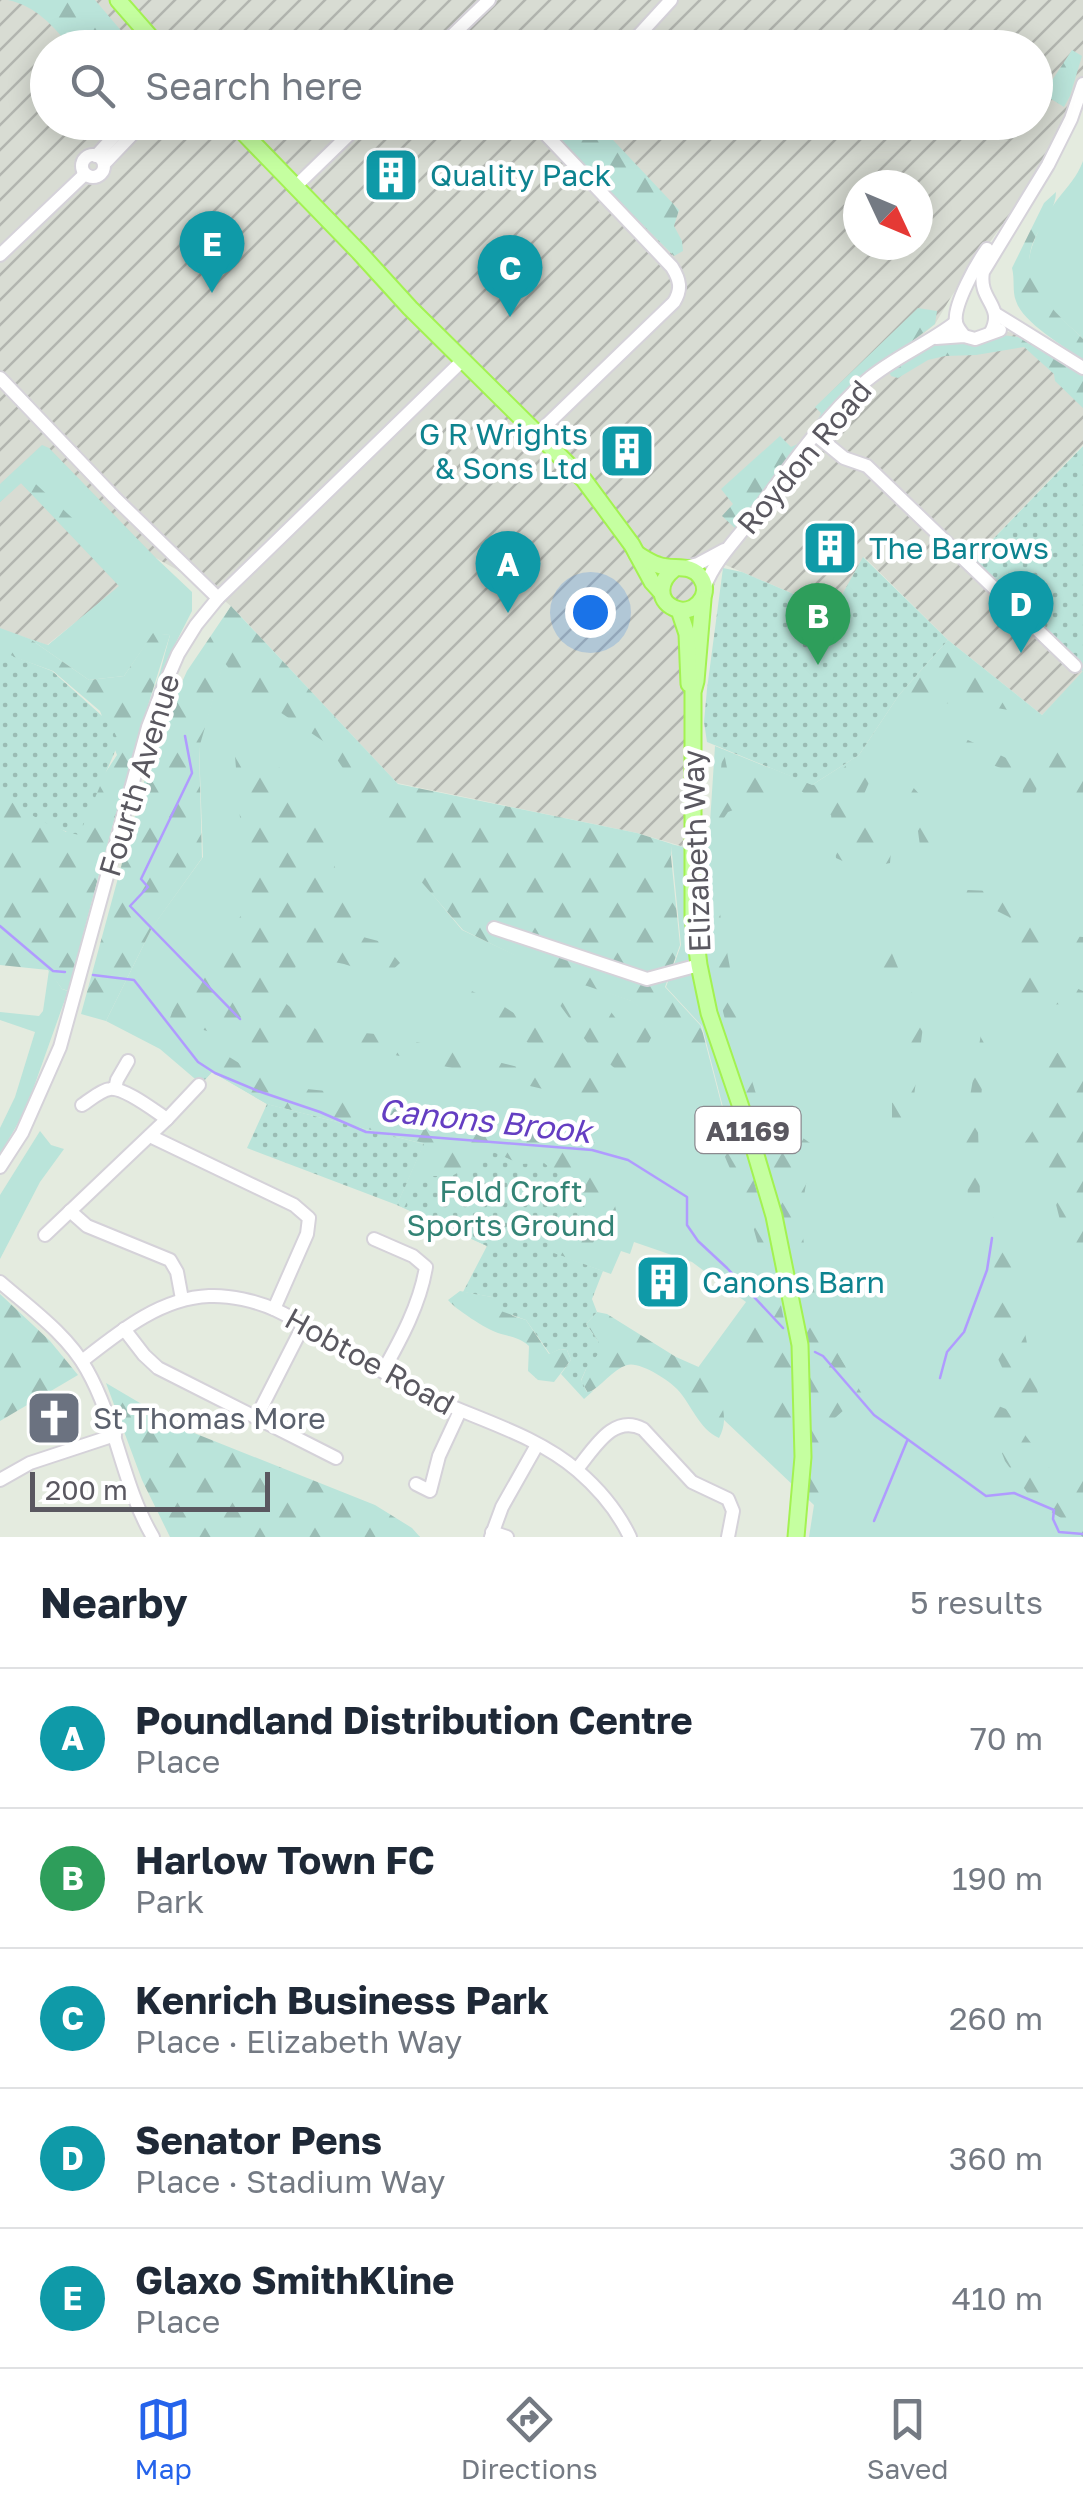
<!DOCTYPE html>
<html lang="en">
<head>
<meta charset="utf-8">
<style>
	body { margin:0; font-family:"Golos Text",sans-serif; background:#f6f6f7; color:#1f2937 }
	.compass { position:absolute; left:843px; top:170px; width:90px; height:90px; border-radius:50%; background:#fff; box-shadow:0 5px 25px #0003; rotate:134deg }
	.scale { position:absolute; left:30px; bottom:25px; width:240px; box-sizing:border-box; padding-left:10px; border:5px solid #5a5860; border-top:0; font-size:28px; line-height:35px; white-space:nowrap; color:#5a5860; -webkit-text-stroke:8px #fff; paint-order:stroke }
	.you { position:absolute; left:590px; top:612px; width:35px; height:35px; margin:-25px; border:8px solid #fff; border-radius:50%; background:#1a73e8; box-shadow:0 0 0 15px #1a73e833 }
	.badge { display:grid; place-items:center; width:65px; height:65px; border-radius:50%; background:#2563eb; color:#fff; font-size:32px; font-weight:700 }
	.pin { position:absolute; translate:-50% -82px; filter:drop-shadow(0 2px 5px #0008) }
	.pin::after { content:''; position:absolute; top:52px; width:35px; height:30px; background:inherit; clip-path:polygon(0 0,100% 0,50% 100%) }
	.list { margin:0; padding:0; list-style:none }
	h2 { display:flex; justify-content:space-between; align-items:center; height:130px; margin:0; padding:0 40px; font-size:42px }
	h2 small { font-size:32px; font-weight:400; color:#747a83 }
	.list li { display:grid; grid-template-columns:65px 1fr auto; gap:30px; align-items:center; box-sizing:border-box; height:140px; padding:0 40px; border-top:2px solid #e0e1e3 }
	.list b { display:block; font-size:38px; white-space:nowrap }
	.list p { margin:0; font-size:32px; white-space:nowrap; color:#747a83 }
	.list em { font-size:32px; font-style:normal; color:#747a83 }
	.icon { flex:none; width:55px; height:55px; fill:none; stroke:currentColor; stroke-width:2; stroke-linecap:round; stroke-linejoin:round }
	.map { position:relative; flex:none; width:1083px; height:1537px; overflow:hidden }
	.search { position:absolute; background:#fff; box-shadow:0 5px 25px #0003; left:30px; right:30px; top:30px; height:110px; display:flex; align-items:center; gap:25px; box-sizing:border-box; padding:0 35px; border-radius:55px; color:#747a83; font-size:38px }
	.sheet { height:830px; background:#fff }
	nav { display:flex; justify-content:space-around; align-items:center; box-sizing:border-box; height:140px; border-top:2px solid #e0e1e3; background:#fff; font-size:28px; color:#747a83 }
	nav a { display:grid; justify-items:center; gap:5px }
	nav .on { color:#2563eb }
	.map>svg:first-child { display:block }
</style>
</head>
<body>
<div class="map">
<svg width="1083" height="1537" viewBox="0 0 1083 1537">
	<defs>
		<pattern id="industrial-furrows" width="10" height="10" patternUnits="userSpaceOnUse" patternTransform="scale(2.5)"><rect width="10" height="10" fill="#d8dcd3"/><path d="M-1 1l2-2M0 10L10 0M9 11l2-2" fill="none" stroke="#b2b5af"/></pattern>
		<pattern id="forest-firs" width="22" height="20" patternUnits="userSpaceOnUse" patternTransform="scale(2.5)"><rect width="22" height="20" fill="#bae4da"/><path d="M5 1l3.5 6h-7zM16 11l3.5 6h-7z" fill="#9abcb4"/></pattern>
		<pattern id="park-dots" width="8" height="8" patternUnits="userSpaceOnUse" patternTransform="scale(2.5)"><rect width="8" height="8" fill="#bae4da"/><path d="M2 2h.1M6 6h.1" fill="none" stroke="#9abcb4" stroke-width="1.8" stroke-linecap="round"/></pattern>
	</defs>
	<rect width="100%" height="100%" fill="#e4ebdf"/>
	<!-- industrial -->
	<path fill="url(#industrial-furrows)" fill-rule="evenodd" d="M0,0H1083V99L1029,187L951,297L935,324L852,394L926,342L1005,331L1043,341L1083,368V445L969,564L1083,672L1042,715L948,640L864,557L833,611L721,563L689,668L688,848L637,833L397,783L233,608L211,589L156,558L47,645L0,629ZM48,48H1036V122H48ZM858,185H918V245H858Z"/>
	<!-- grass -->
	<g fill="#bae4da">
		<path d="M1083,161V339C1065,321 1042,303 1031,279C1021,257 1044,218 1057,200C1068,186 1077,177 1083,161Z"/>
		<polygon points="42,445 49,448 156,558 192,592 192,611 168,658 146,712 160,672 170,635 153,634 124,676 89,680 30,639 48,645 119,586 21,483 0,502 0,484"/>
		<polygon points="948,640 1042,715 1083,671 1083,1537 809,1537 814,1505 686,1384 746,1302 692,1262 634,1242 630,1254 621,1251 611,1274 501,1235 487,1246 397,1205 424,1144 267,1104 212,1072 201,1084 160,1049 106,1021 153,926 203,857 199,746 224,660 326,742 413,871 462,930 556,974 632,1001 690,1043 725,1115 702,1026 666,987 681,945 671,844 708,853 715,746 812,785 859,755 899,695"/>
		<polygon points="49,970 62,989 68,991 26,1109 0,1155 0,1128 15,1097 35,1032 0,1020 0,1012 39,1016 43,1011"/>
		<polygon points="40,1131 51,1145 64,1149 40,1182 0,1259 0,1195"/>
	</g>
	<!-- forest -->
	<g fill="url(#forest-firs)">
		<path d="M8,0H95L135,47H71C53,26 36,6 8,0Z"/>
		<polygon points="1072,50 1082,56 1070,96 1064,107 1043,94"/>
		<polygon points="569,123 597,123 679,210 674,226 682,241 683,251 674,256 554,136"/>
		<path d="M1056,192C1056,207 1045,221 1037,234C1012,279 1054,310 1083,339V360C1064,346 1023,323 1016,301C1012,291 1015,279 1012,268L1044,203Z"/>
		<path d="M918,308L937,311L935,324L868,374L736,529L722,516L733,504L721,489L780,436L791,447C807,441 814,429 821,413L815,407Z"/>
		<polygon points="1002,335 1018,337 1083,376 1083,408 1055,381 1054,374 1024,347 976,355 945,356 928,360 898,378 891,376 888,369 926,347 959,342 976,346"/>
		<polygon points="15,470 24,473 83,528 74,538 21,483 0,502 0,488"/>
		<polygon points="231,606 398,784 637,833 672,844 671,857 680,945 665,987 701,1026 726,1122 689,1043 631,1001 555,975 463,930 412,871 326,743 244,688 224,662 199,748 202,858 152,928 106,1021 81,1014 155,742 187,671"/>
		<path d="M0,628L30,639L89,680L124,676L153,633L170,635C133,752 98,871 69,991L62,989L48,970L0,965V792L66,832L117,755L100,711L53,671L0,652Z"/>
		<polygon points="948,643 950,645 1031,714 997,708 980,701 923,705 902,702 899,696"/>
		<polygon points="938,726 1030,769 1055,751 1072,755 1083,765 1083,801 1066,790 1038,784 1031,807 1049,826 1029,819 1021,805 1024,782 1014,773 950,749 927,735"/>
		<polygon points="233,731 268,758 303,788 363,937 382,942 400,963 385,977 344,964 300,955 283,1001 316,1029 388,1035 538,1072 541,1049 464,1012 455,983 503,1006 558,1042 606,1095 600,1102 382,1052 287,1052 169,1021 178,995 206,964 253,899 243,855"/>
		<polygon points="723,748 730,783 740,782 750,763 771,768 816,786 835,777 851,760 868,754 884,772 911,785 933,809 934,847 920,846 915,809 898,781 871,778 861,801 871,821 892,839 890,863 860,869 836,858 831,815 795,786 728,812 715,831"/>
		<polygon points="722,850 713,876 749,1071 760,1107 747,1110 719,995 708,862"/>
		<polygon points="967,890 991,891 1061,935 1083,937 1083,946 1063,951 1050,940 1013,957 1009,917 985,905 965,898"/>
		<polygon points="873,905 886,928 890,949 905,984 925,1011 909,1135 892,1141 892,1103 903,1063 902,1014 879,982"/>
		<polygon points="1035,970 1083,991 1083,1008 1061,1004 1033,1007 1015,994 1020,974"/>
		<polygon points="986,984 996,994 985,1056 978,1129 980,1195 1007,1239 1029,1354 1044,1419 1008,1380 984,1329 994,1273 995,1238 968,1198 964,1130 983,1023"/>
		<polygon points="551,993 611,1012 621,1025 649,1026 653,1034 636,1067 622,1075 589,1045"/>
		<polygon points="1083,1046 1083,1279 1081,1267 1062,1228 1047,1169 1024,1144 1052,1102 1040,1086 1041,1061 1069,1047"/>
		<polygon points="226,1055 276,1086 357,1094 387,1108 409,1111 427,1118 449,1110 530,1133 585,1136 601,1147 616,1210 603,1220 584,1264 551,1252 556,1231 544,1163 520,1164 493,1152 452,1176 419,1176 404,1208 397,1205 424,1143 267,1104 212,1072 201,1084 207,1057"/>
		<polygon points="749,1115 771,1115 817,1148 806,1184 800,1220 810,1279 832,1344 862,1394 827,1425 825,1500 806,1493 807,1354 797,1285"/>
		<path d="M739,1131L759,1199L789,1344L796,1409L783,1445L773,1444L768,1392L735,1333L749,1302L735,1286L742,1279L761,1293C769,1247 738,1190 721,1147Z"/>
		<path d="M460,1291L492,1297L513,1316L526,1320L549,1354L560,1349L567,1350L571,1360L554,1382L538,1380L528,1371L529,1346C519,1337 510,1337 498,1333C486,1329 455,1309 448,1300Z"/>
		<polygon points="0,1294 50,1341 78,1375 0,1421"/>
		<path d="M597,1312L607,1314L676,1357L710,1372C717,1395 732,1415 719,1438C698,1428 692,1405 677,1389C669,1380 639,1361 627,1365C612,1370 602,1386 588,1393L581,1381L598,1341L586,1324Z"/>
		<polygon points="106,1383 184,1429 375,1505 412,1528 420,1537 170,1537 142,1480"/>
		<polygon points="981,1399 1006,1409 1053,1473 1069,1481 1083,1472 1083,1500 1079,1502 1083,1505 1083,1537 1061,1518 1033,1501 1005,1461"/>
	</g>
	<!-- park -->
	<g fill="url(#park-dots)">
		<polygon points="1083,446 1083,672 969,564"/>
		<polygon points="863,557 948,640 899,695 859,755 812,785 707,742 704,722 707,689 723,568 742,572 833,611"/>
		<path d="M0,651L52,671L110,723L119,742L79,835C52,829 22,811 0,793Z"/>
		<polygon points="267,1104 424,1144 397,1205 247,1148"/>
		<polygon points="493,1152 520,1164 544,1163 575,1188 591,1220 583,1238 556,1231 551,1252 603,1271 592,1299 597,1312 586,1324 598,1341 599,1353 586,1369 581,1380 587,1392 593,1391 584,1399 561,1374 571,1360 567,1350 560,1349 550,1354 526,1320 498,1310 492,1297 463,1292 487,1246 404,1208 419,1176 452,1176"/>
	</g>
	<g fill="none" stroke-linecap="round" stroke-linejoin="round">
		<!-- stream -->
		<g stroke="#b09bff" stroke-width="2.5">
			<polyline points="185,736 192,773 141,879 148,887 130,906 240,1019"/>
			<polyline points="0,926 53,971 65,972"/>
			<polyline points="93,975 134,980 198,1062 215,1073 258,1091 320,1112 366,1132 592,1150 628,1160 687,1197 687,1225 698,1241 727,1268 783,1328"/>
			<polyline points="815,1352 823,1356 874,1415 986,1496 1014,1493 1054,1510 1053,1519 1059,1532 1083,1534"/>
			<polyline points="940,1378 947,1352 964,1332 987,1270 992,1238"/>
			<polyline points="874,1521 907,1441"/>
		</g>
		<!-- minor casing -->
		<g stroke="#d5d2d9" stroke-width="16">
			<g id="minor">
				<polyline points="439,48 489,0"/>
				<polyline points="627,48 671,0"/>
				<path d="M534,122L672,267C680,280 682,289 674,302L537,434"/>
				<circle cx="93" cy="166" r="11"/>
				<polyline points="96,156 127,122"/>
				<polyline points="104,164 144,122"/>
				<polyline points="296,186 362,122"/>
				<polyline points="0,255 85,174"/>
				<polyline points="996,314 1083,368"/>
				<path d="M991,332C1005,305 978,301 983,272L1048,165L1071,119L1083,84"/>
				<path d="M964,336C961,331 957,328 956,322C953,305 977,263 987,249"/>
				<polyline points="936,338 964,336 975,339 1000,330"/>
				<polyline points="0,378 114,497 218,598"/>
				<polyline points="816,435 844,458 867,466 1075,666"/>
				<polyline points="686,567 698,564 724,550"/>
				<path d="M705,586C715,560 736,540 753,517C786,472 823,418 866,381C894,357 928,344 956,322"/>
				<polyline points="494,928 647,979 699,965"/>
				<polyline points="115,1089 117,1080 128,1061"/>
				<path d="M82,1105C90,1100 101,1090 110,1089C124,1087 155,1111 167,1119"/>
				<polyline points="150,1136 294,1205 309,1218 307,1234 274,1309"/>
				<polyline points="0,1167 22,1133 60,1047 148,727 162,691 178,654 196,625 218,598 463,360"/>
				<polyline points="70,1211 87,1226 170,1260 177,1272 182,1299"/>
				<polyline points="45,1235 167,1119 199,1085"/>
				<path d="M374,1239L413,1256L426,1267C420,1304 401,1339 383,1371"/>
				<path d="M0,1282C30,1308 68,1335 87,1370C117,1423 122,1485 153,1537"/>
				<polyline points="124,1329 144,1355 158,1368 336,1458"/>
				<path d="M82,1361C119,1332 160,1298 209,1296C230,1295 256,1301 276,1310C324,1333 368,1365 415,1390C468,1417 533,1432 578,1471C599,1489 618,1512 630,1537"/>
				<polyline points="256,1418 303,1326"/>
				<path d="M577,1469C594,1449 613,1413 643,1429L692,1482L728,1499L733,1511L728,1537"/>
				<polyline points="0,1480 30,1463 115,1435"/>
				<polyline points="416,1484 430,1491 439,1456 460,1411"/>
				<polyline points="492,1532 507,1537"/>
				<polyline points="491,1537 502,1507 537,1445"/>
			</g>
		</g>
		<!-- major casing -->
		<g stroke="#a3f251" stroke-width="19">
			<g id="major">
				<polyline points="118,0 160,48"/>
				<polyline points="233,122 359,252 410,308 584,480 632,545 652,582 661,592"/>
				<path d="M637,554C644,558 651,563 658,565C673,571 691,562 701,578C713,596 692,617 674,608C656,600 660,580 673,570"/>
				<polyline points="703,599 696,681 693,692 693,918 699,965 709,1013 748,1128 774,1216 800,1345 803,1457 796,1537"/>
				<polyline points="679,610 687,634 689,684"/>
			</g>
		</g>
		<!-- minor -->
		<use href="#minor" stroke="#fff" stroke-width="12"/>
		<!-- major -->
		<use href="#major" stroke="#c5ffa0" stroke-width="15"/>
	</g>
	<!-- icons -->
	<defs>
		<g id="building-square" transform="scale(2.875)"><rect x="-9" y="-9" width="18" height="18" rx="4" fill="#0f9aa8" stroke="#fff"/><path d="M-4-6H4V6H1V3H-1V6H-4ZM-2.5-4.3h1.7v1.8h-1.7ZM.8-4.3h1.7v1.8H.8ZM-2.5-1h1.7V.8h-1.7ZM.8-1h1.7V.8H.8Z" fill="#fff"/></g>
		<g id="church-square" transform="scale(2.875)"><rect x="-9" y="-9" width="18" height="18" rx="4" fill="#6b7280" stroke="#fff"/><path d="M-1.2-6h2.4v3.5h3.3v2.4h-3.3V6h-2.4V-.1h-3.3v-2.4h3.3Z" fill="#fff"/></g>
	</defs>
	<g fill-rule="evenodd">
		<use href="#building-square" x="391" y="175"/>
		<use href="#building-square" x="627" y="451"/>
		<use href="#building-square" x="830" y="548"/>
		<use href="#building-square" x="663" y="1282"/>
		<use href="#church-square" x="54" y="1418"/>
	</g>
	<g text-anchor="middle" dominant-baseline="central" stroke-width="9" stroke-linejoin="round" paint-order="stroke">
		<!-- shield labels -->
		<rect fill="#fff" stroke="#8c8a90" stroke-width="2.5" x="695.5" y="1107" width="105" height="46" rx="8"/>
		<g font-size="28" font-weight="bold" fill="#5a5860">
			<text x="748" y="1130">A1169</text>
		</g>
		<!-- culture labels -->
		<g font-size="30" fill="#0d838f" stroke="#fff" text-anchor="start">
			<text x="430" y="175">Quality Pack</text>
			<text x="588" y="434" text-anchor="end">G R Wrights<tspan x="588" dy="34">&amp; Sons Ltd</tspan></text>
			<text x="869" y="548">The Barrows</text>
			<text x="702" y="1282">Canons Barn</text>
		</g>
		<!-- street labels -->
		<g font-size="30" fill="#5a5860" stroke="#fff">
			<text transform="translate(804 457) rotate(-50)">Roydon Road</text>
			<text transform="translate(139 775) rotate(-73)">Fourth Avenue</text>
			<text transform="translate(696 851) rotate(-92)">Elizabeth Way</text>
			<text transform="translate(370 1361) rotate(29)">Hobtoe Road</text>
		</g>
		<!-- park labels -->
		<g font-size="30" fill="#338375" stroke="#fff">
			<text x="511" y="1191">Fold Croft<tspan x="511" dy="34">Sports Ground</tspan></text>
		</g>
		<!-- worship labels -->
		<g font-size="30" fill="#5b616d" stroke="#fff" text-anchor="start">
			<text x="93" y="1418">St Thomas More</text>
		</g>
		<!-- water labels -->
		<g font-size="32" font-style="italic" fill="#643ec2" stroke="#fff">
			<text transform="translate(485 1120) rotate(6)">Canons Brook</text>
		</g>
	</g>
</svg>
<svg class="compass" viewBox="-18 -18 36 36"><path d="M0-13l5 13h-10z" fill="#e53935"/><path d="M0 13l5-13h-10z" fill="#747a83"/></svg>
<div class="scale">200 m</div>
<div class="you"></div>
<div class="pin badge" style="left:508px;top:613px;background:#0f9aa8">A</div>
<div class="pin badge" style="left:818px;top:665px;background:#2e9e5b">B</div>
<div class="pin badge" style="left:510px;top:317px;background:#0f9aa8">C</div>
<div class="pin badge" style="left:1021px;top:653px;background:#0f9aa8">D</div>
<div class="pin badge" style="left:212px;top:293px;background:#0f9aa8">E</div>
<div class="search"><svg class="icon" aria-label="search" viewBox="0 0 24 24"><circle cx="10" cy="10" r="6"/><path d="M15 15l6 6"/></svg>Search here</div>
</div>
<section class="sheet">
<h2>Nearby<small>5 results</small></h2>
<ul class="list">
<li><span class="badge" style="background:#0f9aa8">A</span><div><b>Poundland Distribution Centre</b><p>Place</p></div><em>70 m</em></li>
<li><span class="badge" style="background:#2e9e5b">B</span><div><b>Harlow Town FC</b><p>Park</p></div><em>190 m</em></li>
<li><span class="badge" style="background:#0f9aa8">C</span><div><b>Kenrich Business Park</b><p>Place · Elizabeth Way</p></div><em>260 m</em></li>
<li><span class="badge" style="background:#0f9aa8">D</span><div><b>Senator Pens</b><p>Place · Stadium Way</p></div><em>360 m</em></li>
<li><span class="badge" style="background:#0f9aa8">E</span><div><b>Glaxo SmithKline</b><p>Place</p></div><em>410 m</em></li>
</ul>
</section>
<nav>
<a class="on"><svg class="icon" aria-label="map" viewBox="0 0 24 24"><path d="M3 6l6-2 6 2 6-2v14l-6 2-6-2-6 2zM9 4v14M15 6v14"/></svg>Map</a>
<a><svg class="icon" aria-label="directions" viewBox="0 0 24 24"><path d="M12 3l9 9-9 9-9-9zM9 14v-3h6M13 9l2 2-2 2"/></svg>Directions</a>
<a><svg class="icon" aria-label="saved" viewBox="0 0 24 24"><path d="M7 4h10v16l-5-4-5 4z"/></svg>Saved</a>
</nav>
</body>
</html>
